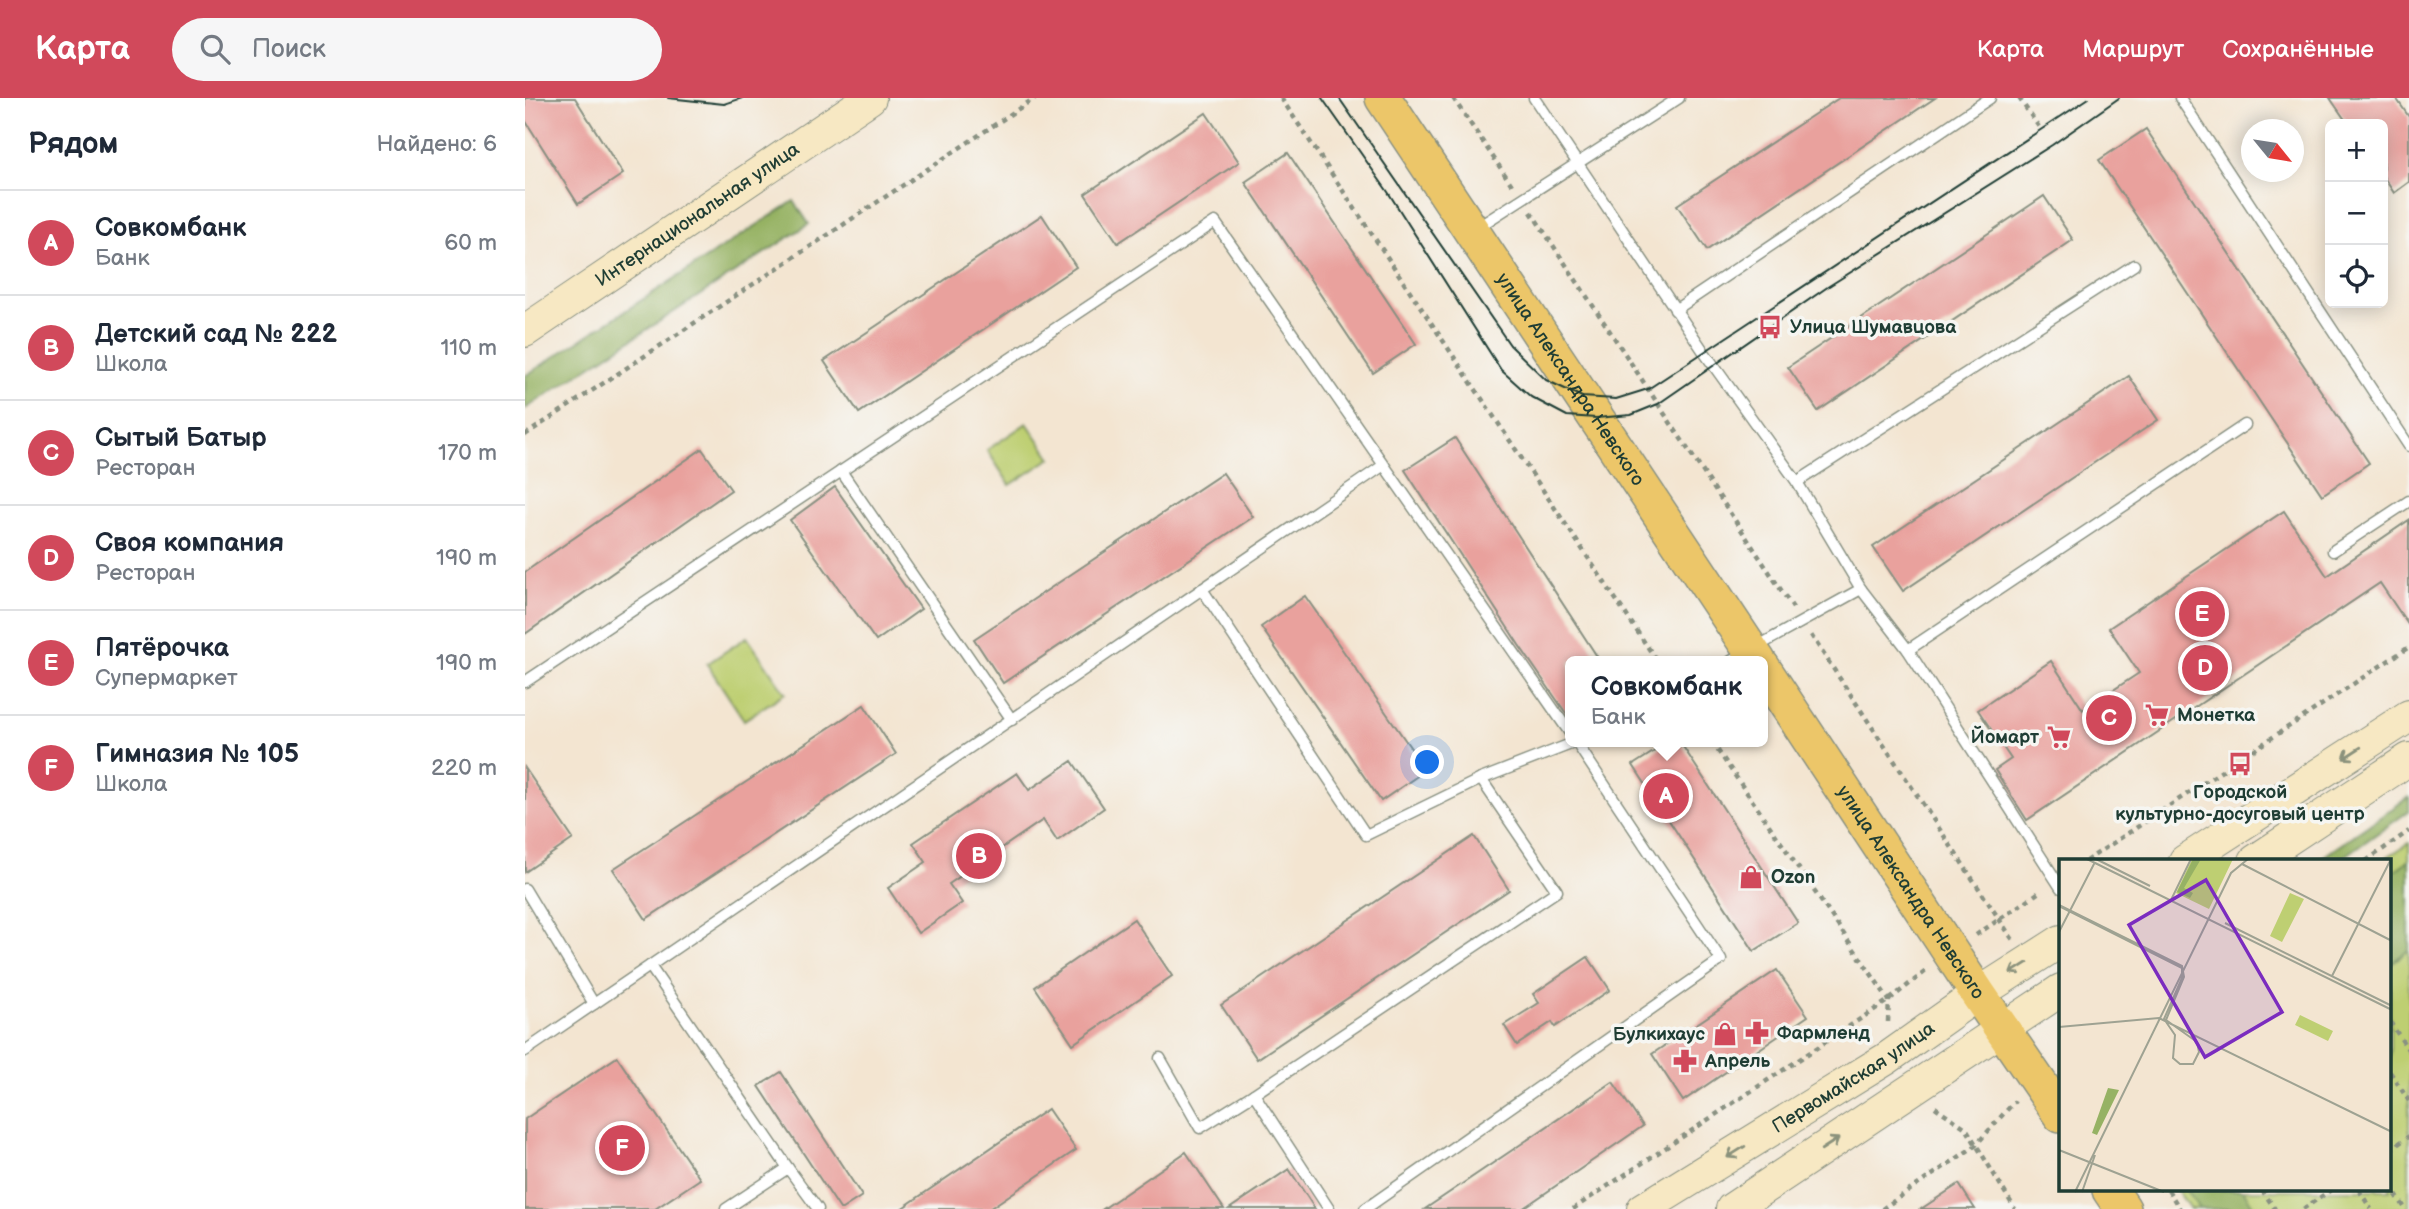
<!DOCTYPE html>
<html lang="ru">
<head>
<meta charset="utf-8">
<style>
	body { margin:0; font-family:"Balsamiq Sans",sans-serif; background:#f6f6f7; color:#1f2937 }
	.controls { position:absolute; right:21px; top:21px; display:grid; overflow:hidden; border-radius:10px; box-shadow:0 4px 18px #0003 }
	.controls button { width:63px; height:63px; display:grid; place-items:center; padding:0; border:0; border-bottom:2px solid #e0e1e3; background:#fff; color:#1f2937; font:35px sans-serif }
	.compass { position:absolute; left:1716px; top:21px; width:63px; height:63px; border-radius:50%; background:#fff; box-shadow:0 4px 18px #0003; rotate:120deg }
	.you { position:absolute; left:903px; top:665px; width:24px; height:24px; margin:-18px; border:5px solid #fff; border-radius:50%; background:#1a73e8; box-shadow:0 0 0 10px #1a73e833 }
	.badge { display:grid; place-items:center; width:46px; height:46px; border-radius:50%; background:#d1495b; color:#fff; font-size:23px; font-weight:700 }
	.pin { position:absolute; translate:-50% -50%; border:4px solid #fff; box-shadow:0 2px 7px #0006 }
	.popup { position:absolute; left:1040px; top:558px; width:203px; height:91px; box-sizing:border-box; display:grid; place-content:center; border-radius:10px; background:#fff; filter:drop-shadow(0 2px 5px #0005); font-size:23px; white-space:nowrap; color:#747a83 }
	.popup b { font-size:26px; color:#1f2937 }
	.popup::after { content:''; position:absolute; left:50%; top:100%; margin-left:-14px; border:14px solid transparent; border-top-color:#fff }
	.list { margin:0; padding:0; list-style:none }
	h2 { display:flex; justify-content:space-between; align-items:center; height:91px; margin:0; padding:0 28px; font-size:30px }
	h2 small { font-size:23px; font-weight:400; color:#747a83 }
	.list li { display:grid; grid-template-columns:46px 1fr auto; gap:21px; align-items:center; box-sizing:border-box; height:105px; padding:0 28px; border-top:2px solid #e0e1e3 }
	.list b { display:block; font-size:26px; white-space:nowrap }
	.list p { margin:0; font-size:23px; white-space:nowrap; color:#747a83 }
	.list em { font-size:23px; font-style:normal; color:#747a83 }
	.icon { flex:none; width:38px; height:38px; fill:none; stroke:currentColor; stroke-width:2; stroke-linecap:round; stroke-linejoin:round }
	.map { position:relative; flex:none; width:1884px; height:1111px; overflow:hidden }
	header { display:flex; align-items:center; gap:42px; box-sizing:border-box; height:98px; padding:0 35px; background:#d1495b; color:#fff }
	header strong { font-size:33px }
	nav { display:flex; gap:38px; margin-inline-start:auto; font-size:24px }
	.search { width:490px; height:63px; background:#f6f6f7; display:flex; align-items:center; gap:18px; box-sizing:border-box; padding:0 24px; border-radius:38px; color:#747a83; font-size:26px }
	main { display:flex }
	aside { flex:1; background:#fff }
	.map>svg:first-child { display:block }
</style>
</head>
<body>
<header>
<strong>Карта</strong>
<div class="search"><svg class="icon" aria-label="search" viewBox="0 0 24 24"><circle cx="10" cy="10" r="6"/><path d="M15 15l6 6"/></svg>Поиск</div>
<nav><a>Карта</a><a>Маршрут</a><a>Сохранённые</a></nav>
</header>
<main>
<aside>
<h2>Рядом<small>Найдено: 6</small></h2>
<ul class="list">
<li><span class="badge">A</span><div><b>Совкомбанк</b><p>Банк</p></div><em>60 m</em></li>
<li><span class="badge">B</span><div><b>Детский сад № 222</b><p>Школа</p></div><em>110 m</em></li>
<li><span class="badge">C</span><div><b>Сытый Батыр</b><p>Ресторан</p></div><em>170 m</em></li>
<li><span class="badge">D</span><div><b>Своя компания</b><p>Ресторан</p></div><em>190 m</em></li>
<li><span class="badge">E</span><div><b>Пятёрочка</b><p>Супермаркет</p></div><em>190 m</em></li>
<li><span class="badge">F</span><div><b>Гимназия № 105</b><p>Школа</p></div><em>220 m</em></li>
</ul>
</aside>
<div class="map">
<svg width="1884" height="1111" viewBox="0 0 1884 1111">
	<rect width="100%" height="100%" fill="#f6f6f2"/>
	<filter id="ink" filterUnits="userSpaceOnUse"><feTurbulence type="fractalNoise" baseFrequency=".0143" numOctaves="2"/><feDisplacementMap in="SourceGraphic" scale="14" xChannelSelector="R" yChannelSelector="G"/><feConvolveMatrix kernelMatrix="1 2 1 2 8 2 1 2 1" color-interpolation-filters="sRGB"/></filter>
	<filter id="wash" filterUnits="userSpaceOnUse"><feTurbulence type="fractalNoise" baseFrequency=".00686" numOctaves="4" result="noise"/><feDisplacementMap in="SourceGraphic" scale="28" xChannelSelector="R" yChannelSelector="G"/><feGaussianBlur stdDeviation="1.57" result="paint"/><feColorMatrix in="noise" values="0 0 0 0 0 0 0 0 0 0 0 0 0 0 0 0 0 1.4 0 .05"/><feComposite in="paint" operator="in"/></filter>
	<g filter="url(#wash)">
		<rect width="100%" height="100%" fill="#f3e5d1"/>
		<!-- green -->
		<g fill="#becf72" stroke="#6e8653" stroke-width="2">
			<polygon points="502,325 526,360 485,387 462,352"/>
			<polygon points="222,539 260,595 219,622 182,566"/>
			<polygon points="1884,745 1884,1111 1665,1111 1652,1092 1865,1092 1865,763 1856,763"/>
		</g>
		<!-- forest -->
		<g fill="#96b264" stroke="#5a784c" stroke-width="2">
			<polygon points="269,103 284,126 0,311 0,278"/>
			<polygon points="1884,699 1884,713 1813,763 1792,763"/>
			<polygon points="1884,762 1884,852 1865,866 1865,776"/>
			<polygon points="1662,1092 1718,1092 1730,1111 1674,1111"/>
		</g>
		<g id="blocks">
			<!-- building -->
			<g fill="#e9a19d">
				<polygon points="0,0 50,0 98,76 53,106 0,22"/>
				<polygon points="1314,0 1410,0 1182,152 1152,107"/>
				<polygon points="1805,0 1871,0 1884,19 1884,84 1869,95 1858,78 1858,26 1823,26"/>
				<polygon points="681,15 714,64 593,145 560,96"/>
				<polygon points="1621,31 1844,365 1797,397 1574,62"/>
				<polygon points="763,55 891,246 848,275 720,84"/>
				<polygon points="1519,98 1548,142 1293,313 1263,269"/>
				<polygon points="517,117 551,169 334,315 299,263"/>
				<polygon points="1604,278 1633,322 1378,493 1348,449"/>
				<polygon points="930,340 1075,563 1045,563 1045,621 994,547 880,372"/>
				<polygon points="177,351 206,392 0,536 0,474"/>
				<polygon points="698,375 728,419 478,585 449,541"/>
				<polygon points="310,389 396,511 351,543 265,422"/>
				<polygon points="1759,413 1802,478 1884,422 1884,528 1855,485 1502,722 1470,672 1486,661 1453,612 1526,563 1558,612 1614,575 1584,530"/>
				<polygon points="780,498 901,672 856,703 736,529"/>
				<polygon points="339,607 371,656 121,821 88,771"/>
				<polygon points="1144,644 1155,644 1273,825 1229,853 1108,667"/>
				<polygon points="547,663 579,710 532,743 518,722 424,786 437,805 393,835 363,790 401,764 388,745 492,675 504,692"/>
				<polygon points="0,670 48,741 0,774"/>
				<polygon points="949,738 984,792 732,961 696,907"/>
				<polygon points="609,821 647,878 548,946 510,889"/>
				<polygon points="1063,859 1085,892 1030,929 1027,924 992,947 979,927 1014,905 1008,896"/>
				<polygon points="1252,872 1283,918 1158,1003 1127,956"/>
				<polygon points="92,959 175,1081 130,1111 0,1111 0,1021"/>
				<polygon points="256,974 337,1098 317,1111 315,1111 234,988"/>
				<polygon points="1088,984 1118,1028 997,1111 900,1111"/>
				<polygon points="523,1011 551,1052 464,1111 376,1111"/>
				<polygon points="661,1054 699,1111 578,1111"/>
				<polygon points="764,1071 790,1111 704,1111"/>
				<polygon points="1434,1086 1450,1111 1396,1111"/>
			</g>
		</g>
	</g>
	<g filter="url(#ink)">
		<use href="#blocks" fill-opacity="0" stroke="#899182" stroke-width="2"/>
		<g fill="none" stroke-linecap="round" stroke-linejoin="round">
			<!-- lane casing -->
			<g stroke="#899182" stroke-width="13">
				<g id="lane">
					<polyline points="1009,0 1179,254 1272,384 1336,491 1383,552 1536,790"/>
					<polyline points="1655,0 1884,348"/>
					<polyline points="950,131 1154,0"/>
					<polyline points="1150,212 1465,0"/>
					<polyline points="316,373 487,622"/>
					<polyline points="1272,384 1609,167"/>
					<polyline points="1808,453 1884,403"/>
					<polyline points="677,491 841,737 956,681"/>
					<polyline points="1383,552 1720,327"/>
					<polyline points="1206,563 1336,491"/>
					<polyline points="0,584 690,124 1045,635"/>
					<polyline points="0,791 69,906"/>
					<polyline points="125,868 263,1070"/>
					<polyline points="0,953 859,367"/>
					<polyline points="635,960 675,1030 729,996"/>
					<polyline points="201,1111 263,1070 293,1111"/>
					<polyline points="804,1111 729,996 1032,793 956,681 1051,644"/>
					<polyline points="840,1111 1196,862 1051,644"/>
				</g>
			</g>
			<!-- secondary casing -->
			<g stroke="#899182" stroke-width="34">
				<g id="secondary">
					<path id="s1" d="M0,233L345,0"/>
					<polyline points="1660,763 1884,618"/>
					<polyline points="1730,763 1884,661"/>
					<path id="s2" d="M1118,1111L1361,961L1453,896L1536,843"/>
					<polyline points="1207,1111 1536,892"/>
				</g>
			</g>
			<!-- primary casing -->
			<g stroke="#899182" stroke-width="38">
				<g id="primary">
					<path id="s3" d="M858,0L1233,563"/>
					<path id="s4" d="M1237,569L1453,896L1536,1017"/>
					<polyline points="1585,1092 1598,1111"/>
				</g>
			</g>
			<!-- path -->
			<g stroke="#899182" stroke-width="4.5" stroke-dasharray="5 5" stroke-linecap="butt">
				<polyline points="756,0 1132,563"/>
				<polyline points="928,0 987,87"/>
				<polyline points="1494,0 1516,32"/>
				<polyline points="1006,114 1268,510"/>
				<polyline points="0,337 510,0"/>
				<polyline points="1286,537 1488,842"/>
				<polyline points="1187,644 1364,902 1363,924"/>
				<polyline points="1561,763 1884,549"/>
				<polyline points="1841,763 1884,733"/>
				<polyline points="1451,837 1516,793"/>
				<polyline points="1865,924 1884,953"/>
				<polyline points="1865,974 1884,1003"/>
				<polyline points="1410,1009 1441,1030 1490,1111"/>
				<polyline points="1865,1052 1884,1038"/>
				<polyline points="1865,1088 1880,1110"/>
				<polyline points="1643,1092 1655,1111"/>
				<polyline points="1737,1092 1750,1111"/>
				<polyline points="1834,1092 1846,1111"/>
				<polyline points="1048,1111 1364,902 1401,873"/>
				<polyline points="1357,1111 1450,1048 1490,1003"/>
				<polyline points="1778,1111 1806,1092"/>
			</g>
			<!-- lane -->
			<use href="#lane" stroke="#fff" stroke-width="10"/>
			<!-- secondary -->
			<use href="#secondary" stroke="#f7e8c3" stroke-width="32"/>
			<!-- primary -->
			<use href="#primary" stroke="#ecc669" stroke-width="35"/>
			<!-- tram -->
			<g stroke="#1f3d34" stroke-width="2">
				<polyline points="143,0 199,6 217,0"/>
				<polyline points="797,0 863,94 976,272 1006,299 1042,318 1071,320 1106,317 1133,306 1304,188 1527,47 1594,0"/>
				<polyline points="814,0 985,247 1021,282 1057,299 1091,301 1123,291 1564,0"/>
			</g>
		</g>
		<!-- one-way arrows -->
		<defs><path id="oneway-shaft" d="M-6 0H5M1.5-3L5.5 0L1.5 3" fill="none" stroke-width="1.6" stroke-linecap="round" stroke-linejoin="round" transform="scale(1.75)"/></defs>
		<g stroke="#8b927c">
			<use href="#oneway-shaft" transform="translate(1827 655) rotate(147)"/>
			<use href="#oneway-shaft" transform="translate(1494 870) rotate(148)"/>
			<use href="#oneway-shaft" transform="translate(1305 1046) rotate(-33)"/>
			<use href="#oneway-shaft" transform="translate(1211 1054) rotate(148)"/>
		</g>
	</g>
	<!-- icons -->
	<defs>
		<g id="bus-bare" transform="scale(1.89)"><path d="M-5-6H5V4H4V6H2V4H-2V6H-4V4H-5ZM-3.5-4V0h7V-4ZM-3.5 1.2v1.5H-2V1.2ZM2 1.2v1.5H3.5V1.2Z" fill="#d1495b" stroke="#f6f6f2" stroke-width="2.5" paint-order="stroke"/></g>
		<g id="supermarket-bare" transform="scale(1.89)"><path d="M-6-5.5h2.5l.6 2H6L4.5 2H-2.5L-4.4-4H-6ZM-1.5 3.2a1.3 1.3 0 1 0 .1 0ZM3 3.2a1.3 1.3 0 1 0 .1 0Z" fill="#d1495b" stroke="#f6f6f2" stroke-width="2.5" paint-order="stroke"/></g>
		<g id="shop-bare" transform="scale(1.89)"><path d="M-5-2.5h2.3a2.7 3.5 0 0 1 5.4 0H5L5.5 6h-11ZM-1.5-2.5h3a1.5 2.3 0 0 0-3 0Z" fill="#d1495b" stroke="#f6f6f2" stroke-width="2.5" paint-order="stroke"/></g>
		<g id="pharmacy-bare" transform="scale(1.89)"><path d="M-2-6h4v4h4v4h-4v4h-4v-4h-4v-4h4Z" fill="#d1495b" stroke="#f6f6f2" stroke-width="2.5" paint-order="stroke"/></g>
	</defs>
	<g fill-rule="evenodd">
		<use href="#bus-bare" x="1245" y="229"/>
		<use href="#supermarket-bare" x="1632" y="617"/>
		<use href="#supermarket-bare" x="1534" y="639"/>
		<use href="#bus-bare" x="1715" y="666"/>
		<use href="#shop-bare" x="1226" y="779"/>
		<use href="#pharmacy-bare" x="1232" y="935"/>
		<use href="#shop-bare" x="1200" y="936"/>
		<use href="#pharmacy-bare" x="1160" y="963"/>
	</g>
	<g text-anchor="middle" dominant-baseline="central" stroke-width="7" stroke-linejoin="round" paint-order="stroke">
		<!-- street labels -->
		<g font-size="19" fill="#1f3d34" stroke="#f6f6f2">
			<text stroke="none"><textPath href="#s1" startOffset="208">Интернациональная улица</textPath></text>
			<text stroke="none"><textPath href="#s3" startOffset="338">улица Александра Невского</textPath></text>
			<text stroke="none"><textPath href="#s4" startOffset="270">улица Александра Невского</textPath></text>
			<text stroke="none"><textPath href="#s2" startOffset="248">Первомайская улица</textPath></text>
		</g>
		<!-- poi labels -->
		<g font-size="19" font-weight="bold" fill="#1f3d34" stroke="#f6f6f2" text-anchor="start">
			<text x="1265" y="229">Улица Шумавцова</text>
			<text x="1652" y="617">Монетка</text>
			<text x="1514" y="639" text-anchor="end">Йомарт</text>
			<text x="1715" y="694" text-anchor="middle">Городской<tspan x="1715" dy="22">культурно-досуговый центр</tspan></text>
			<text x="1246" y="779">Ozon</text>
			<text x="1252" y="935">Фармленд</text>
			<text x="1180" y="936" text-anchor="end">Булкихаус</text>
			<text x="1180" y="963">Апрель</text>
		</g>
	</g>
	<!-- overview -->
	<g transform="translate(1534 761)">
		<rect width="332" height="332" fill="#f3e5d1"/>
		<path d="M133,0H174L150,50L117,34ZM231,34L245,40L223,83L211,77ZM241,156L274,172L269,182L236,166Z" fill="#becf72"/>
		<path d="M134,0H142L125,29L134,34L131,39L118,33ZM49,229L60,231L38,276L33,274Z" fill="#96b264"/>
		<path fill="none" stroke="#9ea292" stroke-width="2" d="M28,0L333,151M37,0L91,27M183,5L333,82M112,41L132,0M0,46L123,107L125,118L107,161L138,183L140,193L134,205H121L114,199L116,176L105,160L123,119V109L0,47M166,64L333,147M0,73L36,3M273,117L332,0M0,168L100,159L333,273M0,291L105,333M16,333L172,14L189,0M23,333L36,296"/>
		<path fill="#7b2cbf" fill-opacity="0.15" stroke="#7b2cbf" stroke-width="3.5" d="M147,21L223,153L146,198L70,66Z"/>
		<rect width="332" height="332" fill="none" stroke="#1f3d34" stroke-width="3.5"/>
	</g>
</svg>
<div class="controls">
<button>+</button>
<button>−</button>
<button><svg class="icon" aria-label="locate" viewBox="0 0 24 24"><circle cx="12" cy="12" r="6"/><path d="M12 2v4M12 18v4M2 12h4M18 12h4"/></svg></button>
</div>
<svg class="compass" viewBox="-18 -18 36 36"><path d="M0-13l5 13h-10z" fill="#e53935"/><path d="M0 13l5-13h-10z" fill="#747a83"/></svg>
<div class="you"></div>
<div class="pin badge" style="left:1141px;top:698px">A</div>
<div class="popup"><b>Совкомбанк</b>Банк</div>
<div class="pin badge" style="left:454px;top:758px">B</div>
<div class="pin badge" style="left:1584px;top:620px">C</div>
<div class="pin badge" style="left:1680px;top:570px">D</div>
<div class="pin badge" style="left:1677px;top:516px">E</div>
<div class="pin badge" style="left:97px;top:1050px">F</div>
</div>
</main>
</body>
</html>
